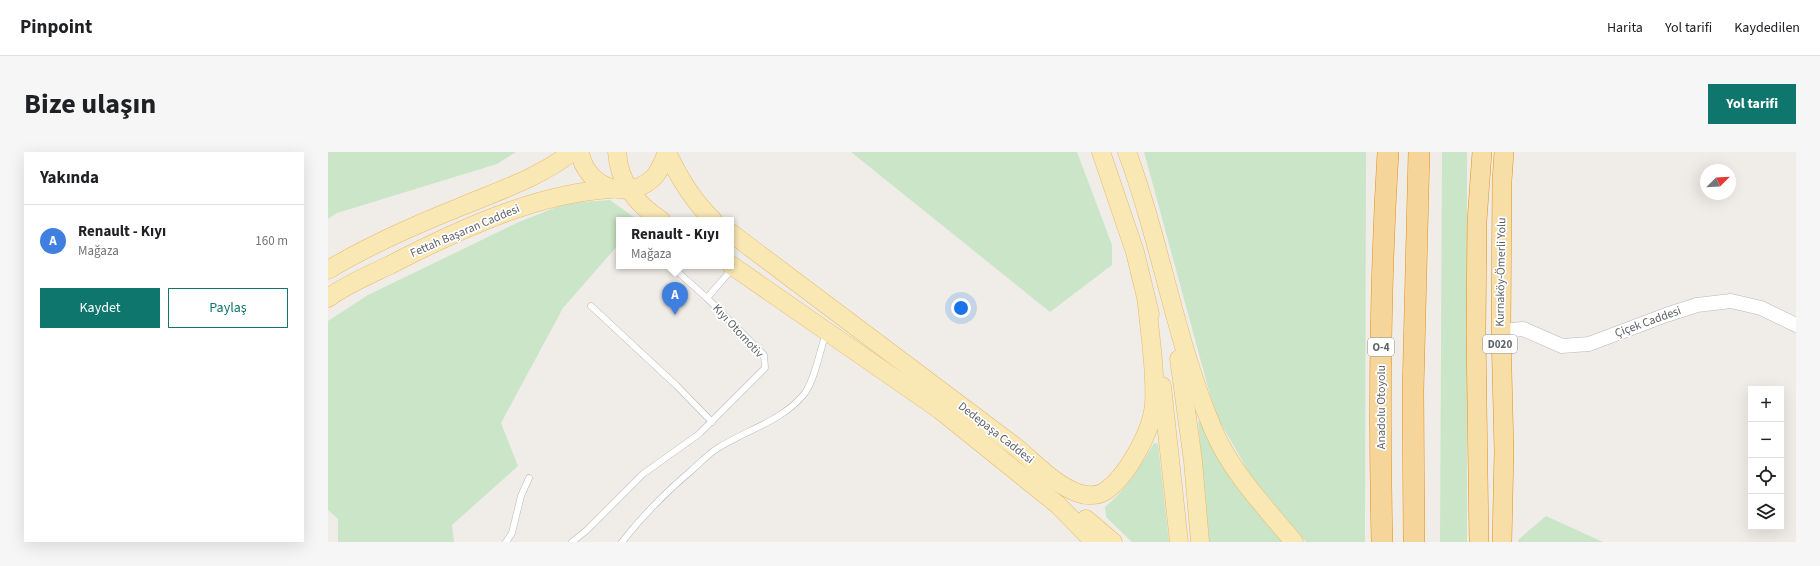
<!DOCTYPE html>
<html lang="tr">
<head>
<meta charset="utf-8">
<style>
	body { margin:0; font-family:"Source Sans 3",sans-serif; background:#f6f6f6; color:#202124 }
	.controls { position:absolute; right:12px; bottom:12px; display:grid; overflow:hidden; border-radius:0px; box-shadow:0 4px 16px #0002 }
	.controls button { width:36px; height:36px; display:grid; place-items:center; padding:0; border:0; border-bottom:1px solid #e0e0e0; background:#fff; color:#202124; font:20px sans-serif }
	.compass { position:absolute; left:1372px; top:12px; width:36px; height:36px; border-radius:50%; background:#fff; box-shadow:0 4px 16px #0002; rotate:66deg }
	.you { position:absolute; left:633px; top:156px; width:14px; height:14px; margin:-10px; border:3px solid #fff; border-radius:50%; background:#1a73e8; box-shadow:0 0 0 6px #1a73e833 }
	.badge { display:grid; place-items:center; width:26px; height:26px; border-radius:50%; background:#0f766e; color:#fff; font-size:13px; font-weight:700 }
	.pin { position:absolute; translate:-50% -33px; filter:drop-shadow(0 1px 2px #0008) }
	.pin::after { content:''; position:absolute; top:21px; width:14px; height:12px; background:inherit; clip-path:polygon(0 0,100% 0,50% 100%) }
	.popup { position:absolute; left:288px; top:65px; width:118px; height:52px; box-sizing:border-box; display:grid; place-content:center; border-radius:0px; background:#fff; filter:drop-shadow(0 1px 3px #0005); font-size:13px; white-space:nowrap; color:#757577 }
	.popup b { font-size:15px; color:#202124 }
	.popup::after { content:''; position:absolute; left:50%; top:100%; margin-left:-8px; border:8px solid transparent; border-top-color:#fff }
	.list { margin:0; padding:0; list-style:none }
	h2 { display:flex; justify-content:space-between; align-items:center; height:52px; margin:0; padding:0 16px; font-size:17px }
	h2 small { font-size:13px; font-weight:400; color:#757577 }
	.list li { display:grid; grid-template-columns:26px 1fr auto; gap:12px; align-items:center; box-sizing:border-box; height:72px; padding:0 16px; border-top:1px solid #e0e0e0 }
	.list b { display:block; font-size:15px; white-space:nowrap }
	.list p { margin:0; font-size:13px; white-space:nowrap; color:#757577 }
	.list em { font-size:13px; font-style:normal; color:#757577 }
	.actions { display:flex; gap:8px; padding:12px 16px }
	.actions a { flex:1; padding:9px 0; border:1px solid #0f766e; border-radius:0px; text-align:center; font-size:14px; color:#0f766e }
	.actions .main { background:#0f766e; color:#fff }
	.icon { flex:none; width:22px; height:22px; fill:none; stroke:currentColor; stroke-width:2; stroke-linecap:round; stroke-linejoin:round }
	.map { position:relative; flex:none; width:1468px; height:390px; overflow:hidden; border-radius:0px }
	header { display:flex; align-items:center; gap:24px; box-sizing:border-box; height:56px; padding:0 20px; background:#fff; border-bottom:1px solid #e0e0e0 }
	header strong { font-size:19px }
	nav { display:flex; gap:22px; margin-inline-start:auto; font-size:14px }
	.intro { display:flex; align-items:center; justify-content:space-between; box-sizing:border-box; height:96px; padding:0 24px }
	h1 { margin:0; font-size:28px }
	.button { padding:10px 18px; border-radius:0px; background:#0f766e; color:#fff; font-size:14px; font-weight:700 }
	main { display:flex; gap:24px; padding:0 24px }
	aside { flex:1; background:#fff; border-radius:0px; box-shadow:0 4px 16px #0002 }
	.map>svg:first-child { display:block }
</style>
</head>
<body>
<header>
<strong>Pinpoint</strong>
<nav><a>Harita</a><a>Yol tarifi</a><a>Kaydedilen</a></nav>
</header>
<div class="intro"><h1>Bize ulaşın</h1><a class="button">Yol tarifi</a></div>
<main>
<aside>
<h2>Yakında<small></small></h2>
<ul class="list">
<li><span class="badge" style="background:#3f7fe0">A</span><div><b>Renault - Kıyı</b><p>Mağaza</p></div><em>160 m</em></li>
</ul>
<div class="actions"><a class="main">Kaydet</a><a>Paylaş</a></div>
</aside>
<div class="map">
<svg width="1468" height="390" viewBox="0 0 1468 390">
	<rect width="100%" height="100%" fill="#f0ede8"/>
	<!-- green -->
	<g fill="#cae5c7">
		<polygon points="0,0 188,0 169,12 9,61 0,67"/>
		<polygon points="523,0 749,0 784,93 784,113 722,160"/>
		<polygon points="816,0 1038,0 1037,390 978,390 923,324 887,261"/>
		<polygon points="1114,0 1139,0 1139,390 1112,390"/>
		<polygon points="282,48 310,68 291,68 291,92 235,156 173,271 190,314 124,373 126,390 10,390 10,367 0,358 0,169 40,143 191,70 239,51"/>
		<polygon points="873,269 890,306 908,334 955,390 881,390 870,270"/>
		<path d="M826,291L830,292L841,390H804L778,365L777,355C798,338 812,315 826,291Z"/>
		<polygon points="1218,364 1275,390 1190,390 1190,388"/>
	</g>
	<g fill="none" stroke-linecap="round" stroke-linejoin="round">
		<!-- service casing -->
		<g stroke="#b5b8bb" stroke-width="7">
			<g id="service">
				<polyline points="343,114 379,146"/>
				<polyline points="263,154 348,233 384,270"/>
				<polyline points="178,390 184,381 193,344 201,326"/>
				<polyline points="244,390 259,378 315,322 371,282 437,216 436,203 379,146 405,116"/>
				<path d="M294,390C315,363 338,340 364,318C372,311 380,302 390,296C418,278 455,269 477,241C487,227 492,198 498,181"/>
			</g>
		</g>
		<!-- tertiary casing -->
		<g stroke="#b5b8bb" stroke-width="15">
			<polyline id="tertiary" points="1173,179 1195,177 1234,194 1261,192 1338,163 1369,153 1403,149 1433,156 1468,173"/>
		</g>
		<!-- primary casing -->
		<g stroke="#e7b86a" stroke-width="19">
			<g id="primary">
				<path d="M252,0C257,34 298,50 324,27C332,20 335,10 339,0"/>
				<path d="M289,0C291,31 308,52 333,68"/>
				<path d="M339,0C351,26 365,49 385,68"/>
				<polyline points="773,0 807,100 822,162"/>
				<path d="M799,0C833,91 847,188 885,277C903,320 937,355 966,390"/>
				<path d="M403,81L689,296C707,311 727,333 750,341C758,344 769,344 776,340C799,325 824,279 826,252C828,219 822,184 819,152"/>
				<polyline points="403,113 612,258 730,353 766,390"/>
				<path d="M0,118C41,93 87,73 132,55C172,38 209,27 244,0"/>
				<path d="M0,146C19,132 41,123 62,113C128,79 208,41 283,37"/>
				<polyline points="851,207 865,309 872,390"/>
				<polyline points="834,234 851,390"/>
				<polyline points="758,367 785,390"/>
			</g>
		</g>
		<!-- trunk casing -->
		<g stroke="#e68f12" stroke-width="20">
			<g id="trunk">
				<polyline points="1151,390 1148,181 1149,69 1154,0"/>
				<polyline points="1174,390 1176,299 1173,179 1174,29 1176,0"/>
			</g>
		</g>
		<!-- motorway casing -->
		<g stroke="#e68f12" stroke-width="22">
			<g id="motorway">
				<path d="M1054,390C1051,260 1052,130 1060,0"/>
				<polyline points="1086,390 1085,239 1091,0"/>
			</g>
		</g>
		<!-- service -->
		<use href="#service" stroke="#fff" stroke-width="6"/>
		<!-- tertiary -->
		<use href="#tertiary" stroke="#fff" stroke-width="14"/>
		<!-- primary -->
		<use href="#primary" stroke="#f9e7b4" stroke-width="18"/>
		<!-- trunk -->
		<use href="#trunk" stroke="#f7dea7" stroke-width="19"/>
		<!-- motorway -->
		<use href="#motorway" stroke="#f5d59a" stroke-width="21"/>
	</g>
	<g text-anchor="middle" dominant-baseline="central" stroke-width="3.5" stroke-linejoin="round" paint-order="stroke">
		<!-- shield labels -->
		<g fill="#fff" stroke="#8f9295" stroke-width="1">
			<rect x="1155" y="183" width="34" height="18" rx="3"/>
			<rect x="1040" y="186" width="26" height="18" rx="3"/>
		</g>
		<g font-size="11" font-weight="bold" fill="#5f6367">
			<text x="1172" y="192">D020</text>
			<text x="1053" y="195">O-4</text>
		</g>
		<!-- street labels -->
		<g font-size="12" fill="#5f6367" stroke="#fff">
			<text transform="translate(137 79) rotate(-23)">Fettah Başaran Caddesi</text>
			<text transform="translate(1173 120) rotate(-89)">Kurnaköy-Ömerli Yolu</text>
			<text transform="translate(1320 170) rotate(-20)">Çiçek Caddesi</text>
			<text transform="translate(410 179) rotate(47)">Kıyı Otomotiv</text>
			<text transform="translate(1053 255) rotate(-90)">Anadolu Otoyolu</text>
			<text transform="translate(668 281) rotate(38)">Dedepaşa Caddesi</text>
		</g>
	</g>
</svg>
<div class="controls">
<button>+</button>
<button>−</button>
<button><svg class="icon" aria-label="locate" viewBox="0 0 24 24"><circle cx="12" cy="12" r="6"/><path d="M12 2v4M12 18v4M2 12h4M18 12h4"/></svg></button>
<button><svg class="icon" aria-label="layers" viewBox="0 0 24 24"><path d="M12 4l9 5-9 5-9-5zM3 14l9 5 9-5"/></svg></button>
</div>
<svg class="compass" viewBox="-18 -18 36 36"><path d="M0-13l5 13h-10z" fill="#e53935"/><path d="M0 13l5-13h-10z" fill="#757577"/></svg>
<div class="you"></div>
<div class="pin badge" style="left:347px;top:163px;background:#3f7fe0">A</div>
<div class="popup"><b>Renault - Kıyı</b>Mağaza</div>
</div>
</main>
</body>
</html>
